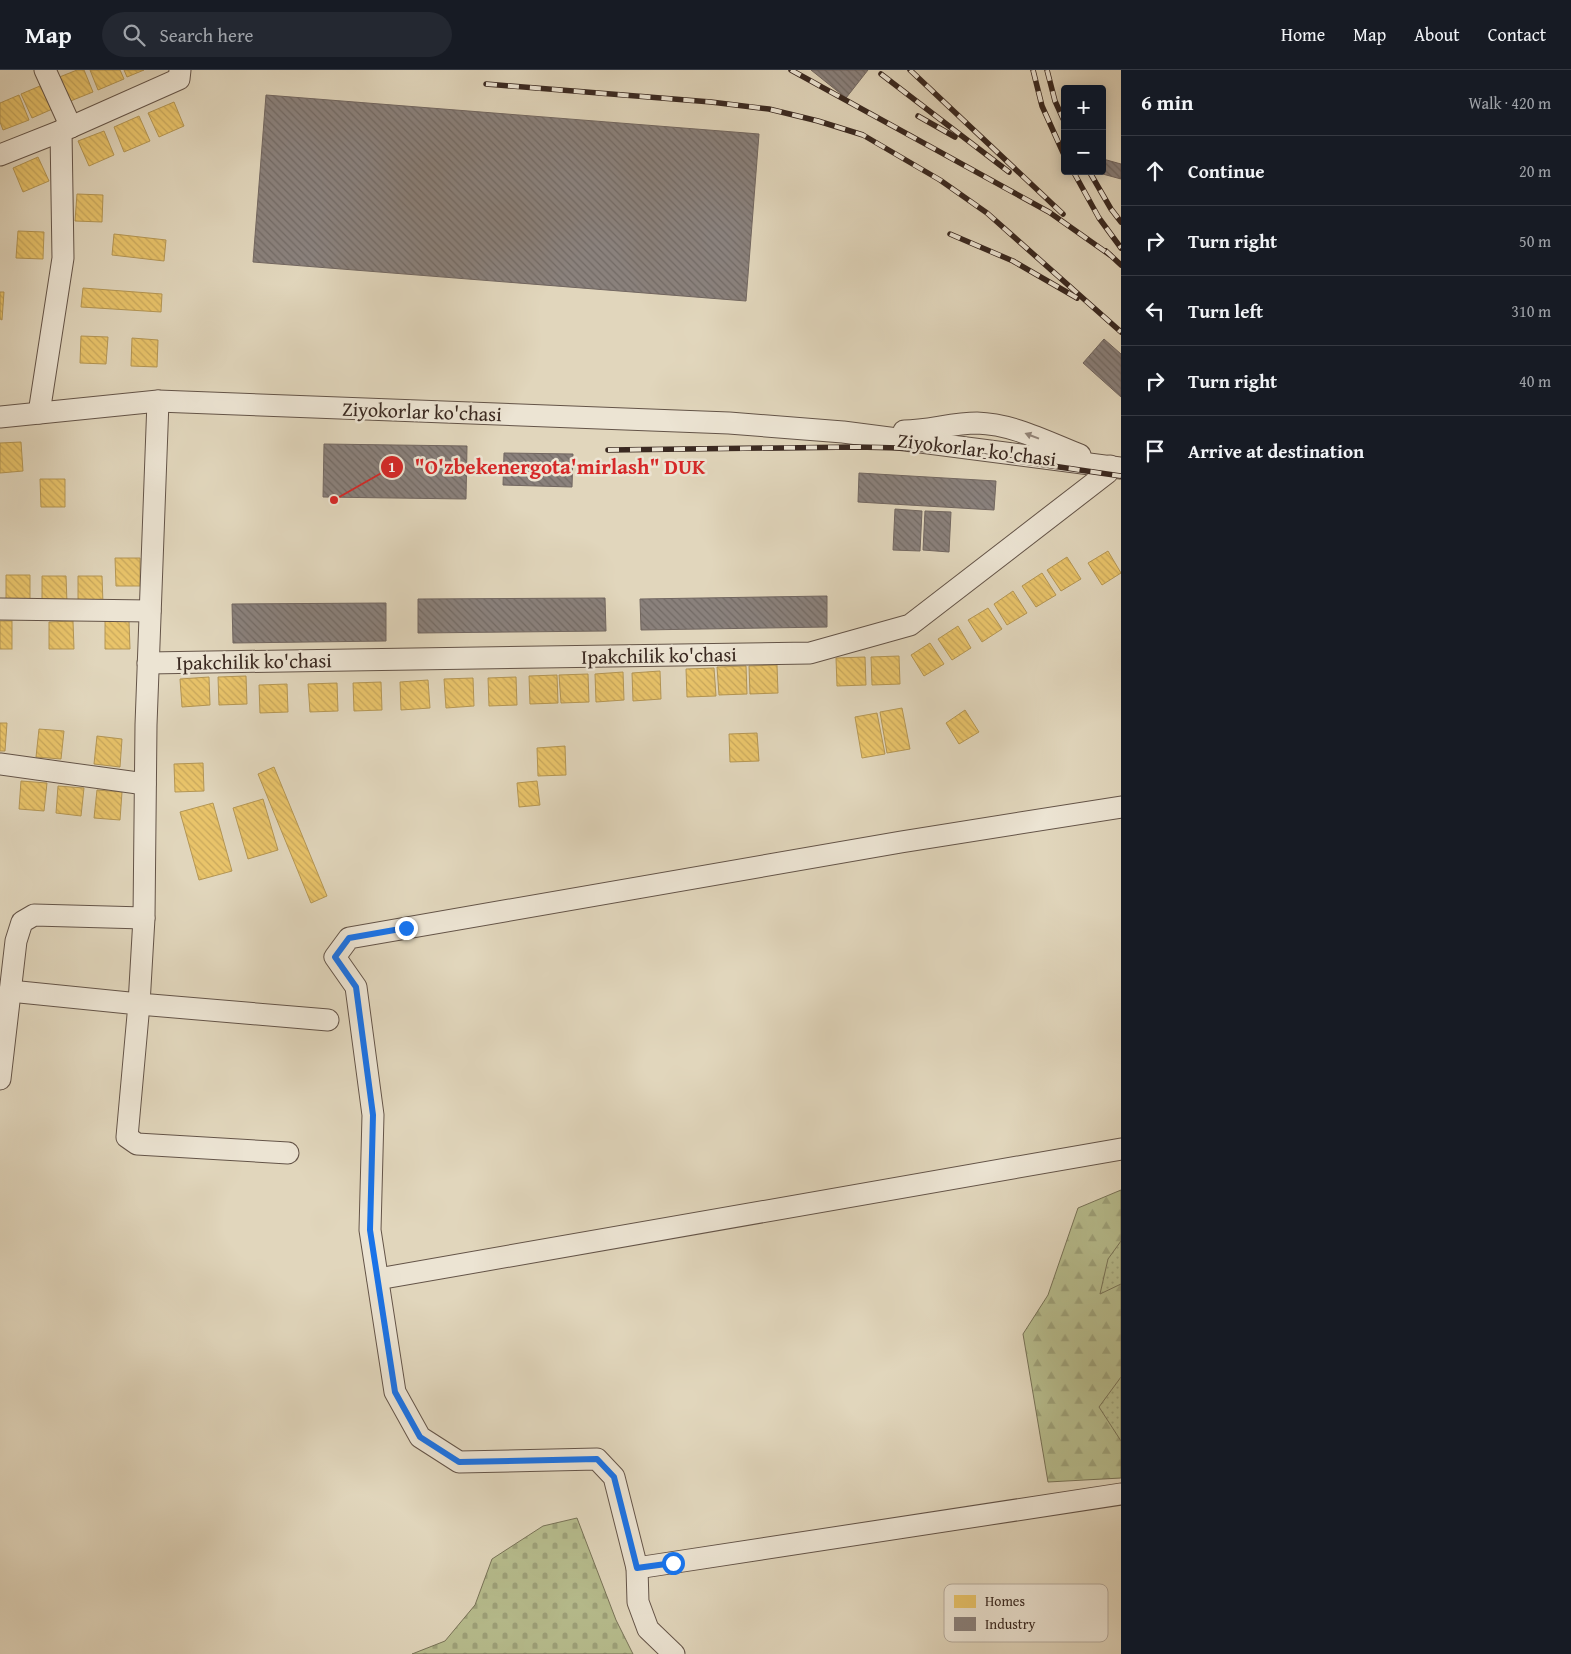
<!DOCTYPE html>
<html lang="en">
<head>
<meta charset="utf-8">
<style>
	body { margin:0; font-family:"Gentium Book Plus",serif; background:#242831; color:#f1f3f6 }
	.controls { position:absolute; right:15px; top:15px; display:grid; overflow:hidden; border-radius:5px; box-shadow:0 2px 12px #0003 }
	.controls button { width:45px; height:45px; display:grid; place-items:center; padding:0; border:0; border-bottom:1px solid #363941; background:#171b24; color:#f1f3f6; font:25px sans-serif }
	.stop { position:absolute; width:15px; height:15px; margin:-11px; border:4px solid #1a73e8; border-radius:50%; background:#fff }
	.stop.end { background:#1a73e8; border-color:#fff; box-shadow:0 1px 5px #0008 }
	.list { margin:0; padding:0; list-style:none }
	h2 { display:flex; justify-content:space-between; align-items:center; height:65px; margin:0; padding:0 20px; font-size:21px }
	h2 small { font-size:16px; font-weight:400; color:#9ea1a6 }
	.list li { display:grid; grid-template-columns:32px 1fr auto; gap:15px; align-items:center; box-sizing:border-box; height:70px; padding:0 20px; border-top:1px solid #363941 }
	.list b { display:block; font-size:19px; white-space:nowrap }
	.list em { font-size:16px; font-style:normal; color:#9ea1a6 }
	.icon { flex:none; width:28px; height:28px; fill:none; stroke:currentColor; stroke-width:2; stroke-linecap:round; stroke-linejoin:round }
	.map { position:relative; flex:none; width:1121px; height:1584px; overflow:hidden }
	header { display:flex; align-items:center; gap:30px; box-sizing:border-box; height:70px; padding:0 25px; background:#171b24; border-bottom:1px solid #363941 }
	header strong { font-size:24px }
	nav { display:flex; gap:28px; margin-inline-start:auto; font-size:18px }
	.search { width:350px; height:45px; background:#242831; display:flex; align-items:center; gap:12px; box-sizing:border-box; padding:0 18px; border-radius:28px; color:#9ea1a6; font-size:19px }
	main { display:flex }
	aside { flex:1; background:#171b24 }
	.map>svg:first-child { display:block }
</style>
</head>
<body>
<header>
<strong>Map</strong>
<div class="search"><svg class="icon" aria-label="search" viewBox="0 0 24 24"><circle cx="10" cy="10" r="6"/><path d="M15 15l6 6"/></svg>Search here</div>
<nav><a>Home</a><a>Map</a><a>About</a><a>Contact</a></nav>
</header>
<main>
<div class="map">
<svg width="1121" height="1584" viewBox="0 0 1121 1584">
	<defs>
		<pattern id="grass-dots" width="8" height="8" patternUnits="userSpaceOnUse" patternTransform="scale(1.25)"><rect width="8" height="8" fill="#b7bd8e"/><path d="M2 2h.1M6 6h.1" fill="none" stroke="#9ea27a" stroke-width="1.8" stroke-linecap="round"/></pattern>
		<pattern id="forest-firs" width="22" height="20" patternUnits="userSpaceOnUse" patternTransform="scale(1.25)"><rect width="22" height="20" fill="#b7bd8e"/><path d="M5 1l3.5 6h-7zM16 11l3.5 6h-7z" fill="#9ea27a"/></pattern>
		<pattern id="cemetery-stones" width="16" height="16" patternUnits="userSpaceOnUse" patternTransform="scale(1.25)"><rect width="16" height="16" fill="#b7bd8e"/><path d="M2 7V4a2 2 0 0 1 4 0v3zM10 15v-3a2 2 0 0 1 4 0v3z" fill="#9ea27a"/></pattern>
		<pattern id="homes-back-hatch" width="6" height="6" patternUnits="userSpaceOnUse" patternTransform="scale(1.25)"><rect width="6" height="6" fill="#e9c46a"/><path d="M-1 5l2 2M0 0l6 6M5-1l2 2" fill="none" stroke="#c9a85c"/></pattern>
		<pattern id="industry-back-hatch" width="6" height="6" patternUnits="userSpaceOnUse" patternTransform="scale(1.25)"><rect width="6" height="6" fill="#8a817c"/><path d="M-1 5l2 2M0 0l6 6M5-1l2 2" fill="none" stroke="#726a65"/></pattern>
	</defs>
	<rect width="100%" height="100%" fill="#e1d6bc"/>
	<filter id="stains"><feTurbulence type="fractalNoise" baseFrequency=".004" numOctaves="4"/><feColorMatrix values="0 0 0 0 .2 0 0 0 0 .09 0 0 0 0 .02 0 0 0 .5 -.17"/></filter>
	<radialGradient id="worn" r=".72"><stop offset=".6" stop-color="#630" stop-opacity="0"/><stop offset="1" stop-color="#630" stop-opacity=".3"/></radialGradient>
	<!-- grass -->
	<g fill="url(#grass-dots)" stroke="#787358">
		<polygon points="1121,1155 1121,1216 1088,1230"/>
		<polygon points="1121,1296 1121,1385 1086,1337"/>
	</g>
	<!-- forest -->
	<polygon fill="url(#forest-firs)" stroke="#787358" points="1121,1120 1121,1171 1108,1189 1100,1224 1121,1214 1121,1307 1099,1337 1121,1371 1121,1408 1048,1412 1023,1264 1048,1225 1078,1138"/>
	<!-- cemetery -->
	<polygon fill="url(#cemetery-stones)" stroke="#787358" points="577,1448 616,1550 633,1584 412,1584 445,1571 475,1535 492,1489 543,1456"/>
	<!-- homes -->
	<g fill="url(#homes-back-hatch)" stroke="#b49654">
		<polygon points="77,0 84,0 93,22 68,32 57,8"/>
		<polygon points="90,0 120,0 124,9 98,20"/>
		<polygon points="124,0 144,0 127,7"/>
		<polygon points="47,13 57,37 32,48 21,24"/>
		<polygon points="19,25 29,50 3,60 0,52 0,33"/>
		<polygon points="174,32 184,56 159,67 148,43"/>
		<polygon points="139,46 150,71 124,82 114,57"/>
		<polygon points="104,61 114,85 89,96 78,71"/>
		<polygon points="38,87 49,111 23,122 13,98"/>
		<polygon points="77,124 103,125 102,152 75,151"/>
		<polygon points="18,161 44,162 43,189 16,188"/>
		<polygon points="114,164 166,170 164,191 112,185"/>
		<polygon points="83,218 162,224 161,242 81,237"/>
		<polygon points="0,222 4,222 2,250 0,249"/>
		<polygon points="81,266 108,267 106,294 80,293"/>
		<polygon points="132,268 158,270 157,297 131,296"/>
		<polygon points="21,372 23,401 0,403 0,373"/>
		<polygon points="40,409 65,409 65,437 41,437"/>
		<polygon points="1108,481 1121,503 1102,515 1088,493"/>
		<polygon points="1067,487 1081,509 1061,521 1047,500"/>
		<polygon points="115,488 140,488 140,516 116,516"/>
		<polygon points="1042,503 1056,525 1036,537 1022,516"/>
		<polygon points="6,505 30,505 30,533 6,534"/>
		<polygon points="42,506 66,506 67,533 42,534"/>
		<polygon points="78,506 102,506 103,534 78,534"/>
		<polygon points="1013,521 1027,543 1007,555 994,534"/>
		<polygon points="988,538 1002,559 982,572 968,550"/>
		<rect x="0" y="551" width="12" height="28"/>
		<polygon points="73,551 74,579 49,579 49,552"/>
		<polygon points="105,551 129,551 130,579 105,579"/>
		<polygon points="958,556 971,578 952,590 938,569"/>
		<polygon points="930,573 944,594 924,606 911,585"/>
		<polygon points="899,586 900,614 872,615 871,587"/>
		<polygon points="865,587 866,615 837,616 836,588"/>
		<polygon points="777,595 778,623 750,624 749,596"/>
		<polygon points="746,596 747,624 719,625 717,597"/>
		<polygon points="714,598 716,626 687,627 686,599"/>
		<polygon points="660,601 661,629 633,631 632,603"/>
		<polygon points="623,602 624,630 596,632 595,604"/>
		<polygon points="588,604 589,632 561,633 559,605"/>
		<polygon points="557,605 558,633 530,634 529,606"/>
		<polygon points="246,606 247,634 219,635 218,607"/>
		<polygon points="209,607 210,635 182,637 180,609"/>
		<polygon points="516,607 517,635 489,636 488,608"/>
		<polygon points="473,608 474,636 446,638 444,609"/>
		<polygon points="428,610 430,638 401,640 400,612"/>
		<polygon points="381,612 382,640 354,641 353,613"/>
		<polygon points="337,613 338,641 310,642 308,614"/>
		<polygon points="287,614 288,642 260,643 259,615"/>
		<polygon points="902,638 910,679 887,683 880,642"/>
		<polygon points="965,640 979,662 959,674 946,653"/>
		<polygon points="877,643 885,684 862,688 855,647"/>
		<polygon points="0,653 7,653 5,681 0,681"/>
		<polygon points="39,659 64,661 61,689 36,687"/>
		<polygon points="757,663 759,691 730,692 729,664"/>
		<polygon points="97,666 122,669 120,697 94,694"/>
		<polygon points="565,676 566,705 538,706 537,678"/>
		<polygon points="203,693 204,721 175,722 174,694"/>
		<polygon points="274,697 327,826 311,833 258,704"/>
		<polygon points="21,711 47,713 44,741 19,739"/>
		<polygon points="537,711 540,735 519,737 517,713"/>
		<polygon points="58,716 84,718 81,746 56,743"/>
		<polygon points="97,720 122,722 120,750 94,748"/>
		<polygon points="263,729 278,780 248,789 233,738"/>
		<polygon points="213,733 232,801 199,810 180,742"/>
	</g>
	<!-- industry -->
	<g fill="url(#industry-back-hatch)" stroke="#726761">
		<polygon points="811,0 868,0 846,28"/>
		<polygon points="266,25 759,64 746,231 253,192"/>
		<polygon points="1103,89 1121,94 1121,109 1099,103 1100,101 1102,101"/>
		<polygon points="1104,269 1121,284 1121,327 1083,293"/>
		<polygon points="324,374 467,376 466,429 323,427"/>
		<polygon points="504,383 573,384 572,417 503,415"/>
		<polygon points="859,403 996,411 994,440 858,432"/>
		<polygon points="895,439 922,441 920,481 893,480"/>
		<polygon points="925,441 951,442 949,482 923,480"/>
		<polygon points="827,526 827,557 641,560 640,529"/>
		<polygon points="605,528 606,561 418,563 418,529"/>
		<polygon points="386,533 386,571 233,573 232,534"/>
	</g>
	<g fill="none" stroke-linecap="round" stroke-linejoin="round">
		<!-- minor casing -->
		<g stroke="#645448" stroke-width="23">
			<g id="minor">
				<polyline points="45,0 71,57"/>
				<polyline points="0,85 71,57 179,9 180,0"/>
				<polyline points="39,343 63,188 61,61"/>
				<polyline points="0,347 158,331 729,353 843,362 1121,398"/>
				<path d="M904,361C928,361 952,353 977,353C1013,354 1047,372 1080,385"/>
				<polyline points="0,539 150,541"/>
				<polyline points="148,593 810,583 910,555 1107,403 1110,396"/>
				<polyline points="0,694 145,714"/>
				<polyline points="144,848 139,934 328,950"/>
				<polyline points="10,921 139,934 127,1067 137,1074 288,1083"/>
				<polyline points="0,1009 16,871 22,852 34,845 144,848 146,655 158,331"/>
				<polyline points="378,1209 1121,1079"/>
				<polyline points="637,1498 1121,1424"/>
				<polyline points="674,1584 648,1559 638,1532 637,1498 614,1407 597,1389 459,1392 420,1367 395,1322 370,1160 373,1045 356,917 335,887 349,868 901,772 1121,737"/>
			</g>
		</g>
		<!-- minor -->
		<use href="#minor" stroke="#ece4d3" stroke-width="21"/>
		<!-- rail casing -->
		<g stroke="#3a2921" stroke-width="5.5">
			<g id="rail">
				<polyline points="791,0 1049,142 1110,185"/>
				<polyline points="910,0 1063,144"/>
				<polyline points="1033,0 1042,36 1065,87"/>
				<polyline points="1047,0 1055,31 1065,53"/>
				<polyline points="881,4 1009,102"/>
				<polyline points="486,14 711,32 769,39 818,51 863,65 940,110 987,143 1121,262"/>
				<polyline points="918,46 955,67"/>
				<polyline points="1073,101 1099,148 1121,178"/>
				<polyline points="1089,101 1111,139 1121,152"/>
				<polyline points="950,164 1013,191 1077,228"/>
				<polyline points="1106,181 1121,195"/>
				<polyline points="608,380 856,377 901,378 957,382 1121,406"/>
			</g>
		</g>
		<!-- rail -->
		<use href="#rail" stroke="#ece4d3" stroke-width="4" stroke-dasharray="11" stroke-linecap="butt"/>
	</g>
	<!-- one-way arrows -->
	<defs><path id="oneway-solid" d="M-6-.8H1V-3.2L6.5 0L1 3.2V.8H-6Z" transform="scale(1.25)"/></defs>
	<use fill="#93867a" href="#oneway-solid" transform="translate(1032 366) rotate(-159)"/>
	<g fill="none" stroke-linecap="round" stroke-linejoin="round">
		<!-- route -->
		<polyline stroke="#1a73e8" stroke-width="6" points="406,858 349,868 335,887 356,917 373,1045 370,1160 395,1322 420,1367 459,1392 597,1389 614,1407 637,1498 673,1493"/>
	</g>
	<g text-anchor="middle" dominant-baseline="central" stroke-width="5" stroke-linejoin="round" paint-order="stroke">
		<!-- street labels -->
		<g font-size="20" fill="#3a2921" stroke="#ece4d3">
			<text transform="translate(422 341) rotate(2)">Ziyokorlar ko'chasi</text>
			<text transform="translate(977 379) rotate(7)">Ziyokorlar ko'chasi</text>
			<text transform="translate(659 585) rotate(-1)">Ipakchilik ko'chasi</text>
			<text transform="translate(254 591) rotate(-1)">Ipakchilik ko'chasi</text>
		</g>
	</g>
	<!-- legend -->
	<rect x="944" y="1514" width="164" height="58" rx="8" fill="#ece4d3" stroke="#b7ac9e" stroke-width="1"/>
	<rect x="954" y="1525" width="22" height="13" fill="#e9c46a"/>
	<rect x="954" y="1547" width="22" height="14" fill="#8a817c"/>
	<g font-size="14" fill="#3a2921">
		<text x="985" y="1536">Homes</text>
		<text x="985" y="1559">Industry</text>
	</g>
	<!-- callouts -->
	<path fill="none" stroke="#d62828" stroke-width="2" d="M334 430L392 397"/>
	<g fill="#d62828" stroke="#ece4d3" stroke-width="2">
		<circle cx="334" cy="430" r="5"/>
		<circle cx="392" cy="397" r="12"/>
	</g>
	<g font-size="15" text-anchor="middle" font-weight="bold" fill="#fff">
		<text x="392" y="402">1</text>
	</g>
	<g font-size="21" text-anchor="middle" font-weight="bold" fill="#d62828" stroke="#ece4d3" stroke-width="5" stroke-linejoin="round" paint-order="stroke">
		<text x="560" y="404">"O'zbekenergota'mirlash" DUK</text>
	</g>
	<rect width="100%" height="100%" filter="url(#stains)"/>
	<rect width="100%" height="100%" fill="url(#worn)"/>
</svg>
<div class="controls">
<button>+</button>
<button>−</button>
</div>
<div class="stop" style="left:673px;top:1493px"></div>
<div class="stop end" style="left:406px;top:858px"></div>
</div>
<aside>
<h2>6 min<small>Walk · 420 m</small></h2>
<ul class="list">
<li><svg class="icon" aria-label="ahead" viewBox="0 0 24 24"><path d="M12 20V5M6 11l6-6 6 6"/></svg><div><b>Continue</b></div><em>20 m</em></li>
<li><svg class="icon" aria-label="right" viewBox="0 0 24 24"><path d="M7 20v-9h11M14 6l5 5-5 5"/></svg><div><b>Turn right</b></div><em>50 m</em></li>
<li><svg class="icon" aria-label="left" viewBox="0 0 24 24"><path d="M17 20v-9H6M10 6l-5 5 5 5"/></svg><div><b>Turn left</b></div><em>310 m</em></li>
<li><svg class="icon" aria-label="right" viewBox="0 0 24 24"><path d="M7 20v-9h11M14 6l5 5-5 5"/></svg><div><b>Turn right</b></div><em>40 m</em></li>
<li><svg class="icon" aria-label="arrive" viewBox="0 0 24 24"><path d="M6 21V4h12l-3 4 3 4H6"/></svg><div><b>Arrive at destination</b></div></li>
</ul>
</aside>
</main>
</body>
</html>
